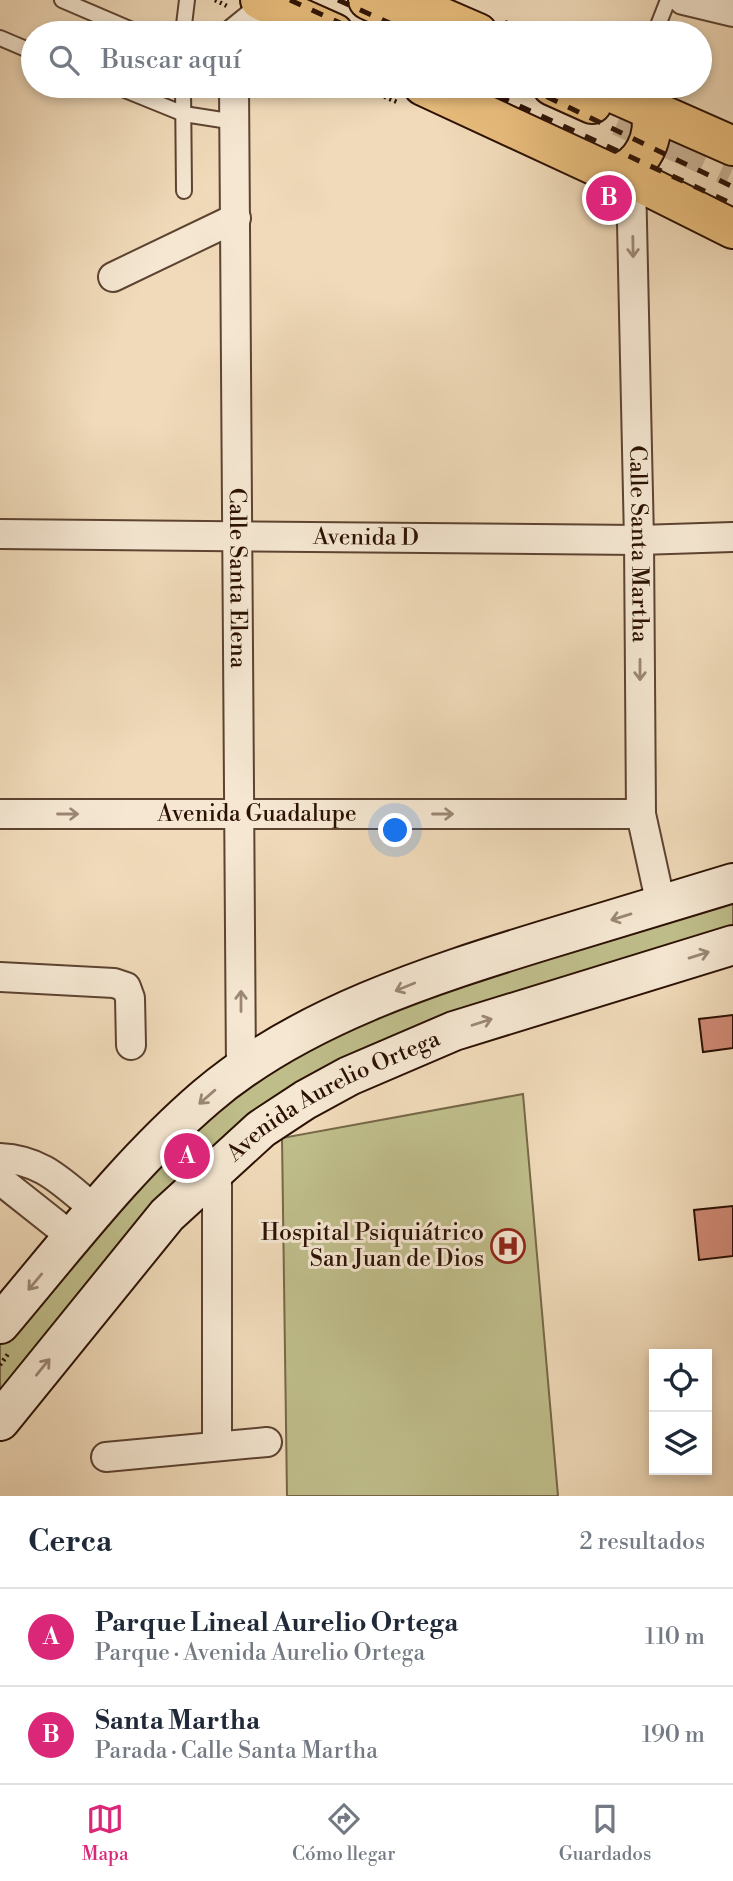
<!DOCTYPE html>
<html lang="es">
<head>
<meta charset="utf-8">
<style>
	body { margin:0; font-family:"Libre Bodoni",serif; background:#f2f2f3; color:#1f2937 }
	.controls { position:absolute; right:21px; bottom:21px; display:grid; overflow:hidden; border-radius:0px; box-shadow:0 4px 10px #0003 }
	.controls button { width:63px; height:63px; display:grid; place-items:center; padding:0; border:0; border-bottom:2px solid #e0e1e3; background:#fff; color:#1f2937; font:35px sans-serif }
	.you { position:absolute; left:396px; top:831px; width:24px; height:24px; margin:-18px; border:5px solid #fff; border-radius:50%; background:#1a73e8; box-shadow:0 0 0 10px #1a73e833 }
	.badge { display:grid; place-items:center; width:46px; height:46px; border-radius:50%; background:#db2777; color:#fff; font-size:23px; font-weight:700 }
	.pin { position:absolute; translate:-50% -50%; border:4px solid #fff; box-shadow:0 2px 7px #0006 }
	.list { margin:0; padding:0; list-style:none }
	h2 { display:flex; justify-content:space-between; align-items:center; height:91px; margin:0; padding:0 28px; font-size:30px }
	h2 small { font-size:23px; font-weight:400; color:#747a83 }
	.list li { display:grid; grid-template-columns:46px 1fr auto; gap:21px; align-items:center; box-sizing:border-box; height:98px; padding:0 28px; border-top:2px solid #e0e1e3 }
	.list b { display:block; font-size:26px; white-space:nowrap }
	.list p { margin:0; font-size:23px; white-space:nowrap; color:#747a83 }
	.list em { font-size:23px; font-style:normal; color:#747a83 }
	.icon { flex:none; width:38px; height:38px; fill:none; stroke:currentColor; stroke-width:2; stroke-linecap:round; stroke-linejoin:round }
	.map { position:relative; flex:none; width:733px; height:1496px; overflow:hidden }
	.search { position:absolute; background:#fff; box-shadow:0 4px 10px #0003; left:21px; right:21px; top:21px; height:77px; display:flex; align-items:center; gap:18px; box-sizing:border-box; padding:0 24px; border-radius:38px; color:#747a83; font-size:26px }
	.sheet { height:287px; background:#fff }
	nav { display:flex; justify-content:space-around; align-items:center; box-sizing:border-box; height:98px; border-top:2px solid #e0e1e3; background:#fff; font-size:19px; color:#747a83 }
	nav a { display:grid; justify-items:center; gap:4px }
	nav .on { color:#db2777 }
	.map>svg:first-child { display:block }
</style>
</head>
<body>
<div class="map">
<svg width="733" height="1496" viewBox="0 0 733 1496">
	<rect width="100%" height="100%" fill="#f0dab9"/>
	<filter id="stains"><feTurbulence type="fractalNoise" baseFrequency=".00286" numOctaves="4"/><feColorMatrix values="0 0 0 0 .2 0 0 0 0 .09 0 0 0 0 .02 0 0 0 .5 -.17"/></filter>
	<radialGradient id="worn" r=".72"><stop offset=".6" stop-color="#630" stop-opacity="0"/><stop offset="1" stop-color="#630" stop-opacity=".3"/></radialGradient>
	<!-- green -->
	<g fill="#bfbe8b" stroke="#766848" stroke-width="2">
		<polygon points="733,889 733,936 330,1077 0,1407 0,1338 118,1196 298,1042"/>
		<polygon points="523,1094 558,1496 287,1496 282,1138"/>
	</g>
	<!-- building -->
	<g fill="#ce8974" stroke="#2c1104" stroke-width="2">
		<polygon points="733,1015 733,1048 703,1052 699,1019"/>
		<polygon points="733,1206 733,1256 699,1260 694,1210"/>
	</g>
	<g fill="none" stroke-linecap="round" stroke-linejoin="round">
		<!-- primary-tunnel -->
		<polyline stroke="#c9b295" stroke-width="38" stroke-dasharray="38 19" stroke-linecap="butt" points="620,117 733,168"/>
		<!-- lane casing -->
		<g stroke="#5d4331" stroke-width="18">
			<g id="lane">
				<polyline points="62,0 139,33"/>
				<polyline points="183,33 187,0"/>
				<polyline points="655,33 668,0"/>
				<polyline points="0,38 33,52"/>
				<polyline points="115,86 184,114 235,122"/>
				<polyline points="183,86 184,191"/>
			</g>
		</g>
		<!-- street casing -->
		<g stroke="#5d4331" stroke-width="32">
			<g id="street">
				<polyline points="683,0 733,12"/>
				<polyline points="234,33 261,11"/>
				<path id="s1" d="M234,86L241,1070"/>
				<path id="s2" d="M631,178L639,540L641,814L661,905"/>
				<polyline points="113,277 236,218"/>
				<path id="s3" d="M0,534L639,540L733,537"/>
				<path id="s4" d="M0,814H641"/>
				<polyline points="0,977 114,983 126,987 130,998 131,1045"/>
				<path d="M0,1158C44,1160 63,1184 96,1210"/>
				<polyline points="0,1180 72,1237"/>
				<polyline points="217,1446 217,1169"/>
				<polyline points="106,1457 267,1442"/>
			</g>
		</g>
		<!-- secondary casing -->
		<g stroke="#2c1104" stroke-width="42">
			<g id="secondary">
				<path d="M0,1324C66,1246 129,1163 206,1097C299,1017 431,975 545,940C608,921 671,902 733,883"/>
				<path id="s5" d="M0,1421L167,1215L261,1129L305,1100L349,1076L454,1031L733,945"/>
			</g>
		</g>
		<!-- primary casing -->
		<g stroke="#2c1104" stroke-width="42">
			<g id="primary">
				<polyline points="260,0 334,33"/>
				<polyline points="368,0 422,25"/>
				<polyline points="402,0 478,33"/>
				<polyline points="423,86 613,174 631,178 733,229"/>
				<polyline points="552,86 592,104"/>
				<polyline points="597,86 733,146"/>
				<path d="M613,174C643,169 657,135 650,109"/>
			</g>
		</g>
		<!-- path -->
		<g stroke="#2c1104" stroke-width="4.5" stroke-dasharray="2 3.5" stroke-linecap="butt">
			<polyline points="215,0 227,6"/>
			<polyline points="505,22 530,33"/>
			<polyline points="359,86 397,102"/>
			<polyline points="0,1365 8,1354"/>
		</g>
		<!-- lane -->
		<use href="#lane" stroke="#f5e7d2" stroke-width="14"/>
		<!-- street -->
		<use href="#street" stroke="#f5e7d2" stroke-width="28"/>
		<!-- secondary -->
		<use href="#secondary" stroke="#f5e7d2" stroke-width="38"/>
		<!-- primary -->
		<use href="#primary" stroke="#e8bd7c" stroke-width="38"/>
		<!-- rail -->
		<g stroke="#2c1104" stroke-width="5" stroke-dasharray="12 12" stroke-linecap="butt">
			<polyline points="290,0 362,33"/>
			<polyline points="338,0 412,33"/>
			<polyline points="476,86 733,204"/>
			<polyline points="525,86 733,187"/>
		</g>
	</g>
	<!-- one-way arrows -->
	<defs><path id="oneway-shaft" d="M-6 0H5M1.5-3L5.5 0L1.5 3" fill="none" stroke-width="1.6" stroke-linecap="round" stroke-linejoin="round" transform="scale(1.75)"/></defs>
	<g stroke="#9b8775">
		<use href="#oneway-shaft" transform="translate(633 247) rotate(89)"/>
		<use href="#oneway-shaft" transform="translate(640 670) rotate(90)"/>
		<use href="#oneway-shaft" transform="translate(68 814)"/>
		<use href="#oneway-shaft" transform="translate(443 814)"/>
		<use href="#oneway-shaft" transform="translate(621 917) rotate(163)"/>
		<use href="#oneway-shaft" transform="translate(699 955) rotate(-17)"/>
		<use href="#oneway-shaft" transform="translate(405 987) rotate(158)"/>
		<use href="#oneway-shaft" transform="translate(241 1001) rotate(-90)"/>
		<use href="#oneway-shaft" transform="translate(482 1022) rotate(-18)"/>
		<use href="#oneway-shaft" transform="translate(207 1097) rotate(139)"/>
		<use href="#oneway-shaft" transform="translate(35 1282) rotate(130)"/>
		<use href="#oneway-shaft" transform="translate(43 1367) rotate(-51)"/>
	</g>
	<!-- icons -->
	<defs>
		<g id="hospital-ring" transform="scale(1.75)"><circle r="9.5" fill="#f5e7d2" stroke="#8f2418" stroke-width="1.5"/><path d="M-5-5h3v3.5h4V-5h3V5h-3V1.5h-4V5h-3Z" fill="#8f2418"/></g>
	</defs>
	<g fill-rule="evenodd">
		<use href="#hospital-ring" x="508" y="1246"/>
	</g>
	<g text-anchor="middle" dominant-baseline="central" stroke-width="6" stroke-linejoin="round" paint-order="stroke">
		<!-- street labels -->
		<g font-size="23" fill="#2c1104" stroke="#f5e7d2">
			<text stroke="none"><textPath href="#s3" startOffset="366">Avenida D</textPath></text>
			<text stroke="none"><textPath href="#s2" startOffset="366">Calle Santa Martha</textPath></text>
			<text stroke="none"><textPath href="#s1" startOffset="492">Calle Santa Elena</textPath></text>
			<text stroke="none"><textPath href="#s4" startOffset="257">Avenida Guadalupe</textPath></text>
			<text stroke="none"><textPath href="#s5" startOffset="472">Avenida Aurelio Ortega</textPath></text>
		</g>
		<!-- poi labels -->
		<g font-size="23" fill="#2c1104" stroke="#f5e7d2" text-anchor="end">
			<text x="484" y="1233">Hospital Psiquiátrico<tspan x="484" dy="26">San Juan de Dios</tspan></text>
		</g>
	</g>
	<rect width="100%" height="100%" filter="url(#stains)"/>
	<rect width="100%" height="100%" fill="url(#worn)"/>
</svg>
<div class="controls">
<button><svg class="icon" aria-label="locate" viewBox="0 0 24 24"><circle cx="12" cy="12" r="6"/><path d="M12 2v4M12 18v4M2 12h4M18 12h4"/></svg></button>
<button><svg class="icon" aria-label="layers" viewBox="0 0 24 24"><path d="M12 4l9 5-9 5-9-5zM3 14l9 5 9-5"/></svg></button>
</div>
<div class="you"></div>
<div class="pin badge" style="left:187px;top:1156px">A</div>
<div class="pin badge" style="left:609px;top:198px">B</div>
<div class="search"><svg class="icon" aria-label="search" viewBox="0 0 24 24"><circle cx="10" cy="10" r="6"/><path d="M15 15l6 6"/></svg>Buscar aquí</div>
</div>
<section class="sheet">
<h2>Cerca<small>2 resultados</small></h2>
<ul class="list">
<li><span class="badge">A</span><div><b>Parque Lineal Aurelio Ortega</b><p>Parque · Avenida Aurelio Ortega</p></div><em>110 m</em></li>
<li><span class="badge">B</span><div><b>Santa Martha</b><p>Parada · Calle Santa Martha</p></div><em>190 m</em></li>
</ul>
</section>
<nav>
<a class="on"><svg class="icon" aria-label="map" viewBox="0 0 24 24"><path d="M3 6l6-2 6 2 6-2v14l-6 2-6-2-6 2zM9 4v14M15 6v14"/></svg>Mapa</a>
<a><svg class="icon" aria-label="directions" viewBox="0 0 24 24"><path d="M12 3l9 9-9 9-9-9zM9 14v-3h6M13 9l2 2-2 2"/></svg>Cómo llegar</a>
<a><svg class="icon" aria-label="saved" viewBox="0 0 24 24"><path d="M7 4h10v16l-5-4-5 4z"/></svg>Guardados</a>
</nav>
</body>
</html>
